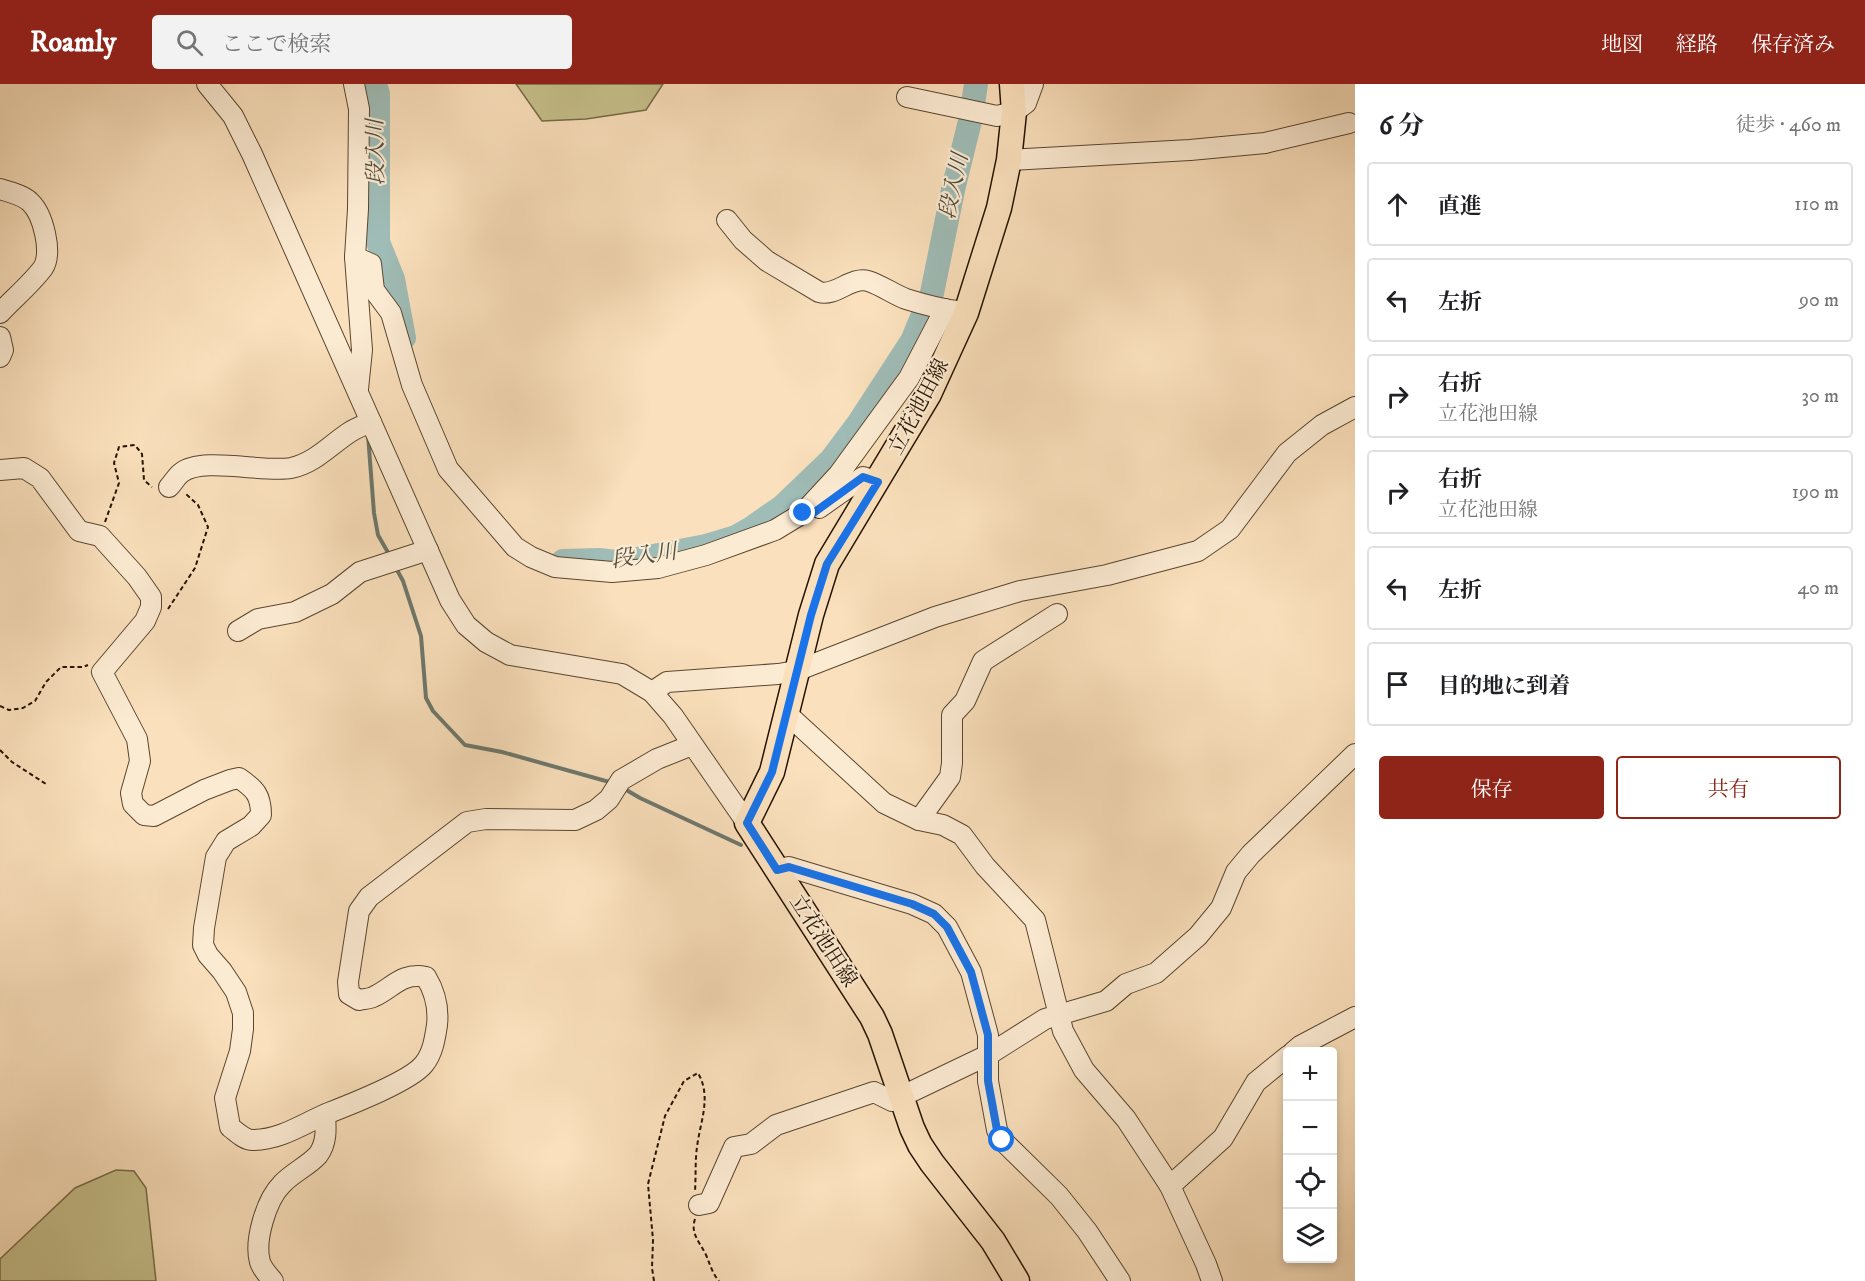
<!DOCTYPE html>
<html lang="ja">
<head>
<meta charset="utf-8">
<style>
	body { margin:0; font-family:"IM FELL DW Pica","Noto Serif JP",serif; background:#f2f2f2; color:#202124 }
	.controls { position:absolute; right:18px; bottom:18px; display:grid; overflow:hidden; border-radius:6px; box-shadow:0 3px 9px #0003 }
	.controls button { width:54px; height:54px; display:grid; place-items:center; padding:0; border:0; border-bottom:2px solid #e0e0e0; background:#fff; color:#202124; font:30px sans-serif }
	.stop { position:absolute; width:18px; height:18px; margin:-14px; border:4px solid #1a73e8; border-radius:50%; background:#fff }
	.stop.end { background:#1a73e8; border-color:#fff; box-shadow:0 2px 6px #0008 }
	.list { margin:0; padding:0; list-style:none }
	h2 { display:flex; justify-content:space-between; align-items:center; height:78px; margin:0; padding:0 24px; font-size:26px }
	h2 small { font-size:20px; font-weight:400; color:#757577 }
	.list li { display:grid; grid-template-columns:39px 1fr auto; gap:18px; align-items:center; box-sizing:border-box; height:84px; margin:0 12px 12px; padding:0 12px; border:2px solid #e0e0e0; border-radius:6px }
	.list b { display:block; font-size:22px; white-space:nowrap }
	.list p { margin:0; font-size:20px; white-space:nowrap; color:#757577 }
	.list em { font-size:20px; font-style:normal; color:#757577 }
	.actions { display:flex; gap:12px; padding:18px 24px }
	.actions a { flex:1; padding:14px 0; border:2px solid #8f2418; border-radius:6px; text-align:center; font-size:21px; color:#8f2418 }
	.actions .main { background:#8f2418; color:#fff }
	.icon { flex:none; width:33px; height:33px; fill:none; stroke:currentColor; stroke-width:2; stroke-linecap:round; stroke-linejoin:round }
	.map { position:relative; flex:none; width:1355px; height:1197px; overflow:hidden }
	header { display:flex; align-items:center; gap:36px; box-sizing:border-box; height:84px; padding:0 30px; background:#8f2418; color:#fff }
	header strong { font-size:28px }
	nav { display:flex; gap:33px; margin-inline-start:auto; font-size:21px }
	.search { width:420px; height:54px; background:#f2f2f2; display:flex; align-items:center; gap:15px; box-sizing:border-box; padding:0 21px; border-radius:6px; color:#757577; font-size:22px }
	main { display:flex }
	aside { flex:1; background:#fff }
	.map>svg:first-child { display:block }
</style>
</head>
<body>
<header>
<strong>Roamly</strong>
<div class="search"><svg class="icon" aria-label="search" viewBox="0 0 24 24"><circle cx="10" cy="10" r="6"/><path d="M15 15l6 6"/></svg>ここで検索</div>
<nav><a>地図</a><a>経路</a><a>保存済み</a></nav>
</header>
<main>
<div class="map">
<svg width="1355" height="1197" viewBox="0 0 1355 1197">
	<rect width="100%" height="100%" fill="#fae0bc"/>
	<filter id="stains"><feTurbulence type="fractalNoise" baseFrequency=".00333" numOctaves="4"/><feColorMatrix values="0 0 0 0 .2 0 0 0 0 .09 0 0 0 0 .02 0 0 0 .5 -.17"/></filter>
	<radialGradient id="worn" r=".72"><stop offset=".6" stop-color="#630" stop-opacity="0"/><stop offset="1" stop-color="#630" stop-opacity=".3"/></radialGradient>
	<!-- green -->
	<g fill="#c6c08b" stroke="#766a46" stroke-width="1.5">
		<polygon points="516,0 663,0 646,26 586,35 542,37"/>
		<polygon points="116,1086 134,1087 146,1104 156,1197 0,1197 0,1175 75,1104"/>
	</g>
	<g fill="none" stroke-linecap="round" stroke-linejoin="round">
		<!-- stream -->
		<g stroke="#6e786d" stroke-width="4">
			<polyline points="370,171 378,158"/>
			<polyline points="368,351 374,429 378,451 390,472"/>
			<polyline points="396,484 403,497 421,552 426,614 433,627 465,661 502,668 613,699"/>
			<polyline points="623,704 640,714 741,761"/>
		</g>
		<!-- river -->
		<g stroke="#9fbcb6" stroke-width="24">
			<polyline points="375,0 378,10 378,158 393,195 404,254"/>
			<polyline points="563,477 599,476 616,478 643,474 706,462 736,453 750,445 783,422 831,376 858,340 912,257 932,209 953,106 971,33 976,0"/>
		</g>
		<!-- minor casing -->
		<g stroke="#5a462f" stroke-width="22">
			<g id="minor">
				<polyline points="207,0 233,32 252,70 450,516 466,541 486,558 510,571 622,590 652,608 673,632 747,739"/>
				<polyline points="354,0 359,25 358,125 355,173 362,266 358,305"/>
				<polyline points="907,13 997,32 1014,28 1026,19 1033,0"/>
				<polyline points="1009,76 1190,66 1265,59 1349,39"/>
				<path d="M0,105C9,108 23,111 30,118C43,130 53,169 43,184C31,200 14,214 0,229"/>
				<path d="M727,136L743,156L767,177L819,208C836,213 851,192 868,197C881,201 893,210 906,215C922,220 940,225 957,227"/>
				<polyline points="355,173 371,180 374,206 391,229 412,301 448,385 515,463 531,473 555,483 612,488 658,484 706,471 775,446 803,429 839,390 909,294 945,225"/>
				<polyline points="0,253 3,266 0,273"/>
				<path d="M0,386L24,384L40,394L79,447L100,452L137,493L151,513V523L145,537L102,588L137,655L140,677L131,709L133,720L144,731L154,732L204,706L230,696L239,694C255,705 261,711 261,731L251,742L226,757L216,773L204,844L203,861L208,871L222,887L236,908L243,929V945L240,967L225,1014L230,1043C237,1048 244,1056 253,1056C280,1056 303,1040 326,1030C349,1021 411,997 424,980C433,969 435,954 437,941C439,923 435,908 426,893C401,888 393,904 373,913C369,915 363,915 359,916L349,910L348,898L359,827L369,813L467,738L486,735L575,736L596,726L609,715L621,696L657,675L692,661"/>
				<path d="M169,403C173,399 176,393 181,389C202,372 263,389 291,384C315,379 330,361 350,348C356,344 364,341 371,338"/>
				<polyline points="819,424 863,393 878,398"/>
				<polyline points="238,547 258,535 295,528 332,510 360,488 428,466"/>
				<polyline points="652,608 667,598 778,590 796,587 935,533 1020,507 1107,491 1198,467 1230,445 1287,369 1322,341 1355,323"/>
				<polyline points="786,629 884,719 919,736 943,741 962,751 985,782 1035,836 1063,947 1084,986 1126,1035 1170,1102 1206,1180 1212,1197"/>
				<polyline points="919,736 950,693 952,679 952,631 965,617 983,577 1057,530"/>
				<polyline points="777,786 789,783 912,820 934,830 947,843 971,888 988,951 988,997 997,1046 1002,1056 1059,1112 1087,1147 1120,1197"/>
				<polyline points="1293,968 1300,962 1355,933"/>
				<polyline points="1170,1102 1223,1054 1256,998 1288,972"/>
				<polyline points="699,1121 709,1119 734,1063 751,1060 776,1041 874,1008 892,1017 988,971 1045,935 1106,917 1126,900 1156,889 1198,852 1221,824 1236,788 1251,770 1355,670"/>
				<path d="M273,1197C269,1192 262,1185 260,1178C254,1157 266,1116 282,1100C292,1089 308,1082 318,1071C327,1059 326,1045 325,1031"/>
			</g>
		</g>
		<!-- major casing -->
		<g stroke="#251300" stroke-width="27">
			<polyline id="major" points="1012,0 1014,28 1009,76 999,124 966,229 929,310 827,480 811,531 772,688 747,739 872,933 880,950 912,1044 920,1061 932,1079 993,1157 1017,1197"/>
		</g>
		<!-- path -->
		<g stroke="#251300" stroke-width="2" stroke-dasharray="4.5 3" stroke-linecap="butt">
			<polyline points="105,438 119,399 114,379 119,363 135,361 142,370 144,396 152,403"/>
			<polyline points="168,525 195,484 208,443 198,421 186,410"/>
			<polyline points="0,622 9,626 23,624 35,617 46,598 61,583 83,583 88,581"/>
			<polyline points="0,666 12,678 46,700"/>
			<path d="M695,1135C690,1150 700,1158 706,1171C710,1180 712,1189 719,1197"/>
			<path d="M654,1197L652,1184L653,1156L648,1100L665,1032L684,997L698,989C712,1013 700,1038 697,1063C695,1077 696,1092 695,1107"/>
		</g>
		<!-- minor -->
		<use href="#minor" stroke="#fcebd3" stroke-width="20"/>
		<!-- major -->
		<use href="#major" stroke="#fae0bc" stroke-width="24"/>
	</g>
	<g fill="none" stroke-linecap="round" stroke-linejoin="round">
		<!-- route -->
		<polyline stroke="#1a73e8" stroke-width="8" points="803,429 812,430 863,393 878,398 827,480 811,531 772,688 747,739 777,786 789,783 912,820 934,830 947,843 971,888 988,951 988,997 997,1046 1002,1056"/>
	</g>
	<g text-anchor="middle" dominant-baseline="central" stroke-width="4.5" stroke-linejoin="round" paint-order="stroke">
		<!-- street labels -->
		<g font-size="21" fill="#251300" stroke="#fcebd3">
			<text transform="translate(919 323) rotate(-62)">立花池田線</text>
			<text transform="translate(823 857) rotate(57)">立花池田線</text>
		</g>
		<!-- water labels -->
		<g font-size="22" font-style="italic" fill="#504e40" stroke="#fcebd3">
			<text transform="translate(376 68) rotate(-91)">段入川</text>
			<text transform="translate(954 102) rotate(-78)">段入川</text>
			<text transform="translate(644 472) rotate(-8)">段入川</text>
		</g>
	</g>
	<rect width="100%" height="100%" filter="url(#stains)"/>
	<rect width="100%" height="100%" fill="url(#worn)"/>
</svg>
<div class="controls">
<button>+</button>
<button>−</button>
<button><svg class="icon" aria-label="locate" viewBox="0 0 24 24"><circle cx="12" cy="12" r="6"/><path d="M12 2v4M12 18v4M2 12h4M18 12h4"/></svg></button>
<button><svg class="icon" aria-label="layers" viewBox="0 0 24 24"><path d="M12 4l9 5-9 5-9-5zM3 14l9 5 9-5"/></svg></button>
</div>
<div class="stop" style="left:1002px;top:1056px"></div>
<div class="stop end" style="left:803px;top:429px"></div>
</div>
<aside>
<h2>6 分<small>徒歩 · 460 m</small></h2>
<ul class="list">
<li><svg class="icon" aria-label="ahead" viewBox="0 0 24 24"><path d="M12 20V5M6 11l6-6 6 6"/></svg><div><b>直進</b></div><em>110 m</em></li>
<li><svg class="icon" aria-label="left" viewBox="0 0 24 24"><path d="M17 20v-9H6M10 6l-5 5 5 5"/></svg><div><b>左折</b></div><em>90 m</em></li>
<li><svg class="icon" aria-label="right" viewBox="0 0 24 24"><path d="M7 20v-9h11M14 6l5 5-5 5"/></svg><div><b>右折</b><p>立花池田線</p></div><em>30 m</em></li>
<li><svg class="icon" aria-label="right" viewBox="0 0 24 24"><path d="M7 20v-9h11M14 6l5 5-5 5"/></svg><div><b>右折</b><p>立花池田線</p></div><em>190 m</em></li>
<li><svg class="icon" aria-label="left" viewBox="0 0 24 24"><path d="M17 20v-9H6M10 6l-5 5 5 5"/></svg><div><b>左折</b></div><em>40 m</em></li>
<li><svg class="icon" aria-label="arrive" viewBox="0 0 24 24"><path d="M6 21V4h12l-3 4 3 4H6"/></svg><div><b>目的地に到着</b></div></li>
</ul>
<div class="actions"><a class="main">保存</a><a>共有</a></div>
</aside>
</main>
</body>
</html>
